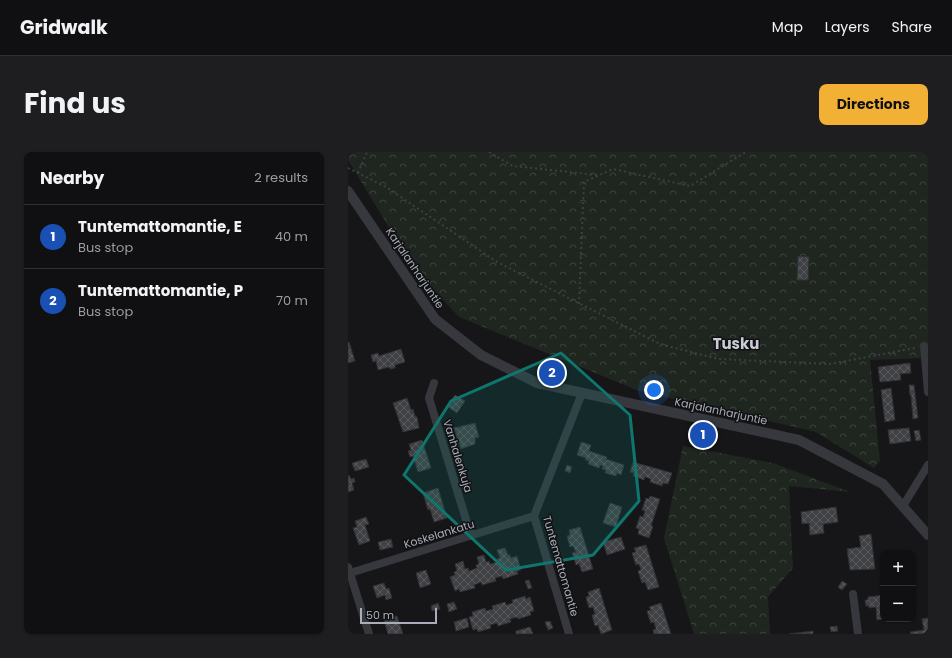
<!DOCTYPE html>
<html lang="en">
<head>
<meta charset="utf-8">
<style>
	body { margin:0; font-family:Poppins,sans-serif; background:#1e1e20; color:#f1f3f6 }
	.controls { position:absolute; right:12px; bottom:12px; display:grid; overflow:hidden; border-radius:8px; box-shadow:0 1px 3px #0004 }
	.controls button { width:36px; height:36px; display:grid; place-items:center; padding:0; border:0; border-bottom:1px solid #303032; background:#101012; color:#f1f3f6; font:20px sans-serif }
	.scale { position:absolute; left:12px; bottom:10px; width:77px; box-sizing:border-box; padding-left:4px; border:2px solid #a8adb8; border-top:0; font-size:11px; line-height:14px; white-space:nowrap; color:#a8adb8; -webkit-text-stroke:3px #111113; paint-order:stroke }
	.you { position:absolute; left:306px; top:238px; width:14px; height:14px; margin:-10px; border:3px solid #fff; border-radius:50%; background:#1a73e8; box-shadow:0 0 0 6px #1a73e833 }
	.badge { display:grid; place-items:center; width:26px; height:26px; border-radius:50%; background:#f2b134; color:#fff; font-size:13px; font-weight:700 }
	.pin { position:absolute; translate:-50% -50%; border:2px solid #fff; box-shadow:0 1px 4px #0006 }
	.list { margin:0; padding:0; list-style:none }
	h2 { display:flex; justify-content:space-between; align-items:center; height:52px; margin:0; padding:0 16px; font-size:17px }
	h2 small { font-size:13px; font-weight:400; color:#9c9d9f }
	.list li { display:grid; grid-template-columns:26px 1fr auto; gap:12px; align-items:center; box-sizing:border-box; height:64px; padding:0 16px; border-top:1px solid #303032 }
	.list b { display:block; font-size:15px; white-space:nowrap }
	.list p { margin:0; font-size:13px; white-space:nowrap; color:#9c9d9f }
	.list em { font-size:13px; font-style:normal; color:#9c9d9f }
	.map { position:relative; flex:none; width:580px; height:482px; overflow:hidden; border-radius:8px }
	header { display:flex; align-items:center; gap:24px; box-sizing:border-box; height:56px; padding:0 20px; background:#101012; border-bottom:1px solid #303032 }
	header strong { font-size:19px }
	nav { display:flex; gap:22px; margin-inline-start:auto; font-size:14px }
	.intro { display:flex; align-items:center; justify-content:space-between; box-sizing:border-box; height:96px; padding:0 24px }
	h1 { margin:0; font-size:28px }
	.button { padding:10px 18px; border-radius:8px; background:#f2b134; color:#111; font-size:14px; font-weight:700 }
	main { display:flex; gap:24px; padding:0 24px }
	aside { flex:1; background:#101012; border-radius:8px; box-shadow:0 1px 3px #0004 }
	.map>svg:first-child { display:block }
</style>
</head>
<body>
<header>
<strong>Gridwalk</strong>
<nav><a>Map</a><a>Layers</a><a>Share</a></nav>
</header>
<div class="intro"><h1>Find us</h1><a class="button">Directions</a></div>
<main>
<aside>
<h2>Nearby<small>2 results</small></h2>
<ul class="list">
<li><span class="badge" style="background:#1a4fb4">1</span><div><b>Tuntemattomantie, E</b><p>Bus stop</p></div><em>40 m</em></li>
<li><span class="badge" style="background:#1a4fb4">2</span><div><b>Tuntemattomantie, P</b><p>Bus stop</p></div><em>70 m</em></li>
</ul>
</aside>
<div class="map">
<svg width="580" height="482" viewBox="0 0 580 482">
	<defs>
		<pattern id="forest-crowns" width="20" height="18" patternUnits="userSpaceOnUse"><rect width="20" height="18" fill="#1e261f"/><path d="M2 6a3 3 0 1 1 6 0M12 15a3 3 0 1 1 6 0" fill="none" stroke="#3c433d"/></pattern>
		<pattern id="building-cross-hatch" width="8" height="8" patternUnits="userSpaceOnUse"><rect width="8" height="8" fill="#404145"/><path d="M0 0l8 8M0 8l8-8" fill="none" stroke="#595a5e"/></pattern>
	</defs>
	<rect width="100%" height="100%" fill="#161618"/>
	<!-- forest -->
	<g fill="url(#forest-crowns)">
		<polygon points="0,0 580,0 580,206 522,208 532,309 526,316 468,280 291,239 111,165 65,115 0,8"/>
		<polygon points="335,294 425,311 502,340 441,334 445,416 420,445 422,482 346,482 316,386"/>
	</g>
	<!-- building -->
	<g fill="url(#building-cross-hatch)" stroke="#303034">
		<polygon points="450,104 461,105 460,128 449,128"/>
		<polygon points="0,190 1,190 7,209 0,211"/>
		<polygon points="53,197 57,210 47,213 47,216 42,217 41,215 30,218 28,209 25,210 23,203 30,201 31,204"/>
		<polygon points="562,211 563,221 552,222 553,228 532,230 530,215"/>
		<polygon points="561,233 566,233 570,266 565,267 563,243 562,243"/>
		<polygon points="543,236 547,268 537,270 533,238"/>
		<polygon points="107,243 117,249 109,261 99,254"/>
		<polygon points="59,246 63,258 65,257 67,264 69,265 71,276 55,280 45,251"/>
		<polygon points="127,271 131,285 127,286 127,292 113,297 106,276"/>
		<polygon points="560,276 561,276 563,289 542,292 540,278"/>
		<polygon points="571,278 573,288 568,289 566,279"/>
		<polygon points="74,288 83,316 70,320 65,304 62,305 60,299 63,298 61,292"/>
		<polygon points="233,290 243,293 241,299 259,305 258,307 276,313 273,323 269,321 268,324 257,321 258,318 254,317 255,314 252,313 251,316 240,312 241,309 237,308 238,306 229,303"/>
		<polygon points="18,307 21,315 7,319 4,311"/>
		<polygon points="285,310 324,321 320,332 315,331 314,334 302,330 303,327 297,325 296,328 285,324 286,321 282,320"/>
		<polygon points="219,313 224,315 222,321 217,319"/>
		<polygon points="1,323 3,327 6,326 7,330 4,331 6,338 0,340 0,324"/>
		<polygon points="90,336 99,366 86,370 82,357 80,358 75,341"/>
		<polygon points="302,344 312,347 303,374 305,374 301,386 290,382 291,377 288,376 292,364 295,365 297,359 294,358 298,346 301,347"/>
		<polygon points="262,351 274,355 268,375 255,371"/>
		<polygon points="488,355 490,370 475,372 476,381 462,383 461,371 454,372 453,360"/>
		<polygon points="18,365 21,372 17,373 22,389 11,393 5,376 9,375 7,369"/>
		<polygon points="232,375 245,417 234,420 231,412 228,413 224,401 228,400 225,394 222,395 219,384 222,383 221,378"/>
		<polygon points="523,382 527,417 502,418 499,397 513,395 511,384"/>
		<polygon points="273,385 277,397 259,403 255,390"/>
		<polygon points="43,387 45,395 32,398 30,390"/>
		<polygon points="298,393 311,435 300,438 297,430 294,431 290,419 293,418 291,412 288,413 284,401 288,400 286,396"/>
		<polygon points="157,396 160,403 162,403 163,406 169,404 173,418 169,419 170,422 155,427 154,424 147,426 148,429 134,433 133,430 126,433 127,436 112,440 111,437 107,439 102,425 107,423 106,420 109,419 107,412 115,409 117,417 120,416 121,419 129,416 128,413 131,412 129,405 136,403 138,410 141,409 142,412 150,410 149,407 152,406 149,398"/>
		<polygon points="78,418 83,432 72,436 68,421"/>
		<polygon points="181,428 184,436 180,437 177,429"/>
		<polygon points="494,429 499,432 494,438 490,435"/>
		<polygon points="36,431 38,437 41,436 44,446 38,448 37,443 29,446 25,434"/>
		<polygon points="251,436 264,478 253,482 250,473 247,474 244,463 247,462 245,455 241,456 238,445 241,444 240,440"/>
		<polygon points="535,443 535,467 536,467 529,468 528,455 521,456 521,454 518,454 517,448 520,448 520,445"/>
		<polygon points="177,444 178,447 182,445 186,459 182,460 183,463 170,467 169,465 162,467 163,470 150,474 149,471 142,473 143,476 130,480 129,477 125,478 121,465 125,464 124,460 137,456 138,459 145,457 144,454 157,450 158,453 165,451 164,448"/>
		<polygon points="106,450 109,457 101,460 99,452"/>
		<polygon points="90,451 92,457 84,459 83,454"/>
		<polygon points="313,451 319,470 323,482 306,482 305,478 308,477 307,474 306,470 303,471 301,466 299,459 303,458 301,455"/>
		<polygon points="49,464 55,482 40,482 36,468"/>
		<polygon points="119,466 121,475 108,479 106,470"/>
		<polygon points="580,466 580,482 563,482 562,480 576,478 574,467"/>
		<polygon points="202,469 205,476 200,478 197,470"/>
		<polygon points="489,474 490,479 483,480 482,475"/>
		<polygon points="182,475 185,482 168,482 168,479"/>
		<polygon points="465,479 465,482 441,482"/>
	</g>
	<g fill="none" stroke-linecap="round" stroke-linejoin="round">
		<!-- path -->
		<g stroke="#3d3f44" stroke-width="2" stroke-dasharray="2 3" stroke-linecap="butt">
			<polyline points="141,0 165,14 249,23"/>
			<polyline points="578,0 580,2"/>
			<polyline points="0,16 38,35 149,110 312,192 370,207 482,212 567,196"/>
			<polyline points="10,21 19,0"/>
			<polyline points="231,152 236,30 265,17 342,34 398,0"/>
		</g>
		<!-- minor -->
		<g stroke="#37383d" stroke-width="8">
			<polyline points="576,194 580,240"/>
			<polyline points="86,231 81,246 123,384"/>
			<polyline points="555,354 580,313"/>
			<polyline points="0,415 21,482"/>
			<polyline points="2,421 186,364"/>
			<polyline points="505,442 510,482"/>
			<polyline points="221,482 186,364 234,241"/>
		</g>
		<!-- tertiary -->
		<polyline stroke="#37383d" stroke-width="10" points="0,39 87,167 133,203 189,231 451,288 535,332 580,383"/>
	</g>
	<!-- marked area -->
	<path fill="#0f766e" fill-opacity="0.2" stroke="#0f766e" stroke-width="3" stroke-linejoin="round" d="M213,201L282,263L291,349L245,403L158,418L56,323L103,249Z"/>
	<g text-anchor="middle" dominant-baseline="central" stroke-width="3" stroke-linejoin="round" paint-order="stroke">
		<!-- street labels -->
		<g font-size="11" fill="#a8adb8" stroke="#111113">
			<text transform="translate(67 116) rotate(56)">Karjalanharjuntie</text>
			<text transform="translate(373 259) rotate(12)">Karjalanharjuntie</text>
			<text transform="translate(110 304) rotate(73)">Vanhalenkuja</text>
			<text transform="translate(91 382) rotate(-17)">Koskelankatu</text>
			<text transform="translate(213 414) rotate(74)">Tuntemattomantie</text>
		</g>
		<!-- district labels -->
		<g font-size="15" font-weight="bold" fill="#c9ccd4" stroke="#111113">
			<text x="388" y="191">Tusku</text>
		</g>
	</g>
</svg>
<div class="controls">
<button>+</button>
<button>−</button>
</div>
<div class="scale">50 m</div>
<div class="you"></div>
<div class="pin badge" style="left:355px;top:283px;background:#1a4fb4">1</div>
<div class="pin badge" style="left:204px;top:221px;background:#1a4fb4">2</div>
</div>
</main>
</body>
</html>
